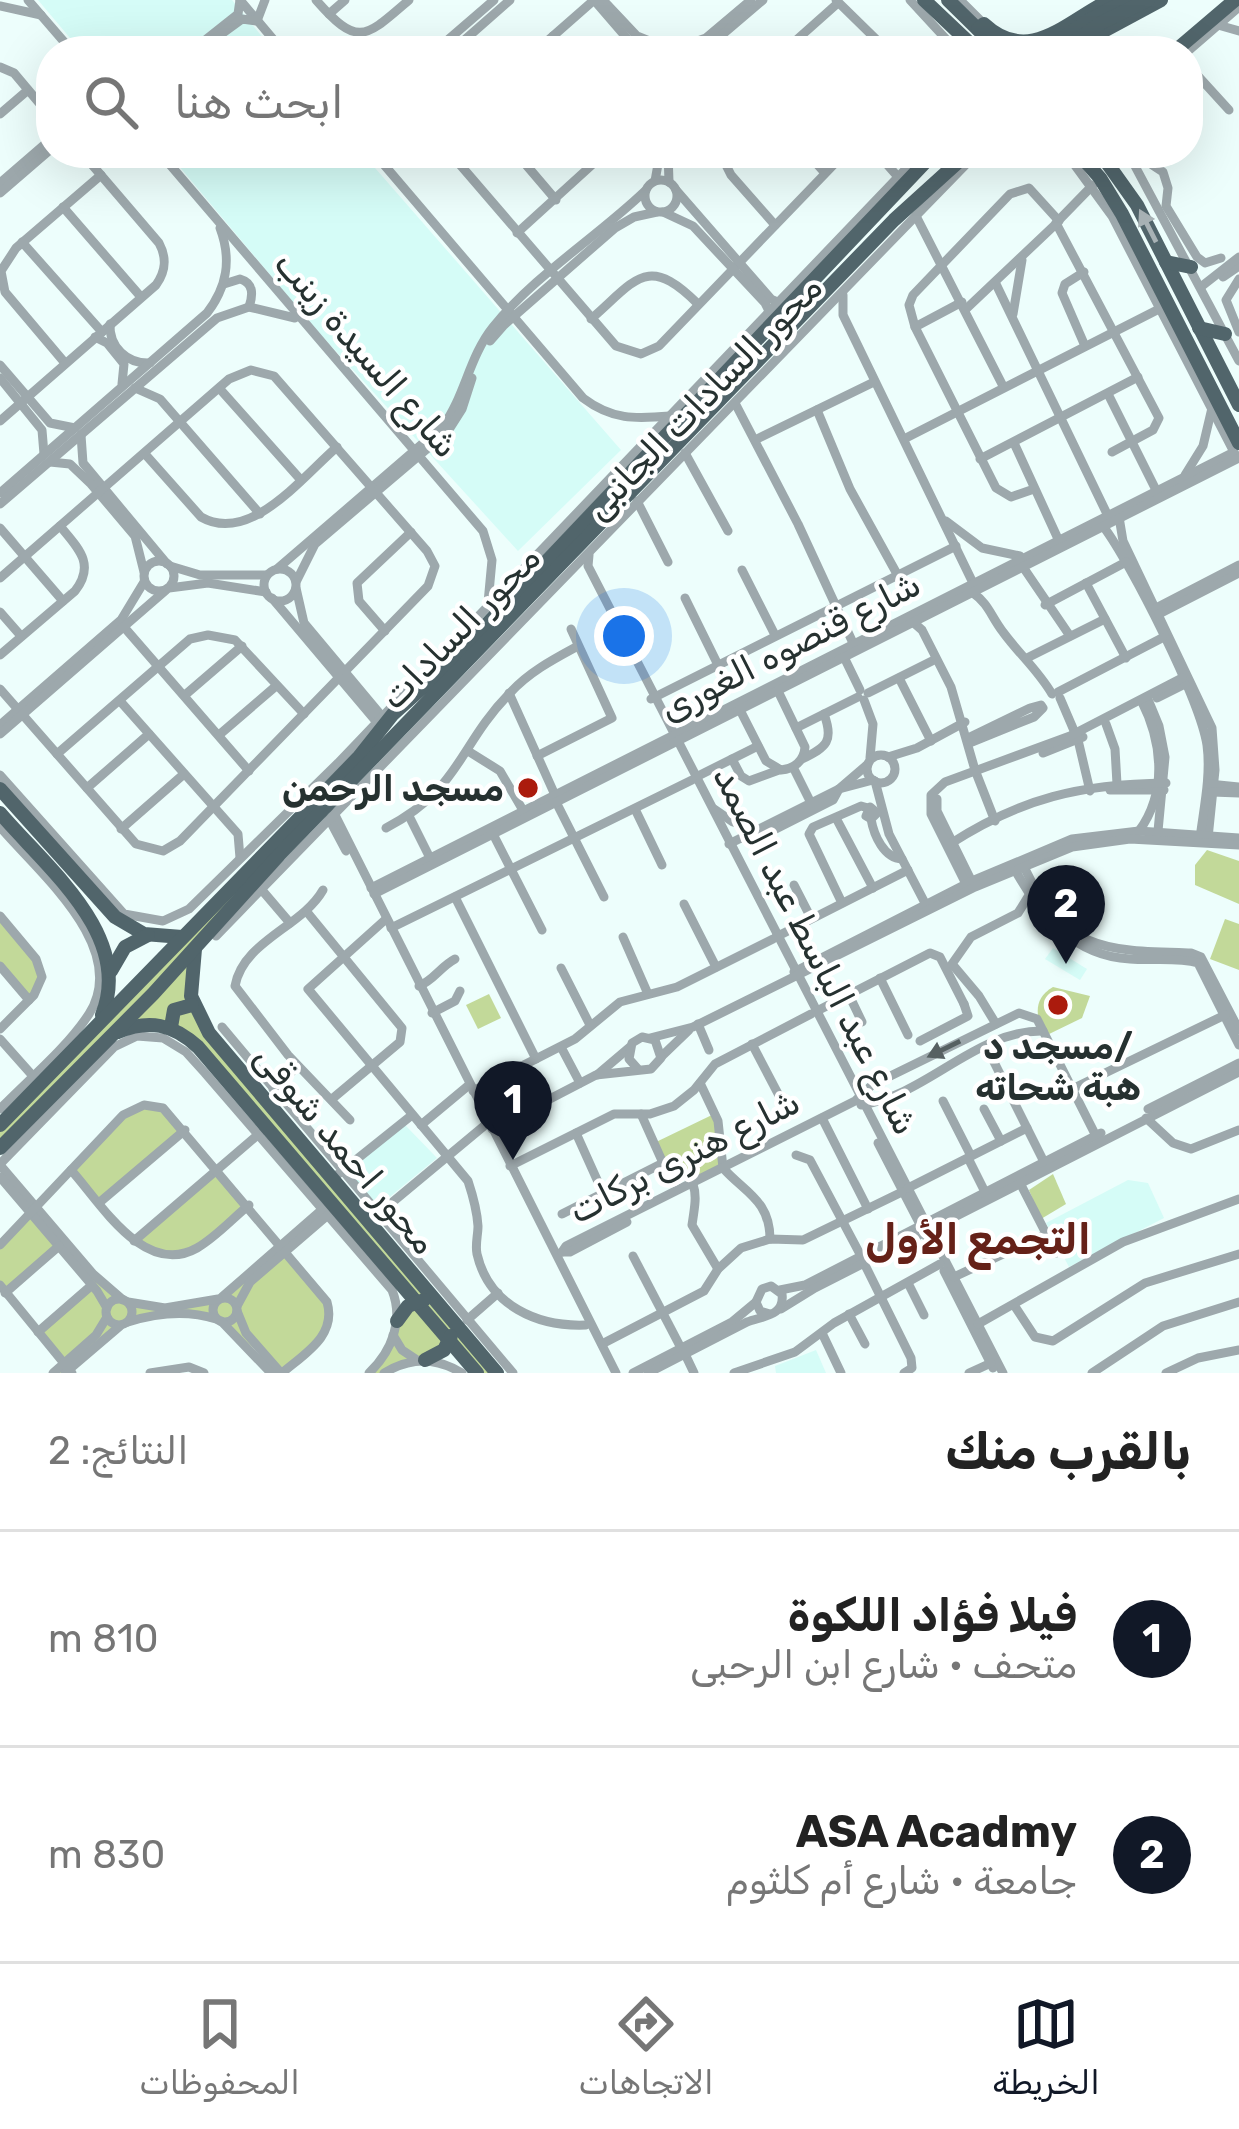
<!DOCTYPE html>
<html lang="ar">
<head>
<meta charset="utf-8">
<style>
	body { margin:0; font-family:Rubik,Vazirmatn,sans-serif; background:#f6f6f6; color:#222; direction:rtl }
	.you { position:absolute; left:624px; top:636px; width:42px; height:42px; margin:-30px; border:9px solid #fff; border-radius:50%; background:#1a73e8; box-shadow:0 0 0 18px #1a73e833 }
	.badge { display:grid; place-items:center; width:78px; height:78px; border-radius:50%; background:#111827; color:#fff; font-size:39px; font-weight:700 }
	.pin { position:absolute; translate:-50% -99px; filter:drop-shadow(0 3px 6px #0008) }
	.pin::after { content:''; position:absolute; top:63px; width:42px; height:36px; background:inherit; clip-path:polygon(0 0,100% 0,50% 100%) }
	.list { margin:0; padding:0; list-style:none }
	h2 { display:flex; justify-content:space-between; align-items:center; height:156px; margin:0; padding:0 48px; font-size:51px }
	h2 small { font-size:39px; font-weight:400; color:#767676 }
	.list li { display:grid; grid-template-columns:78px 1fr auto; gap:36px; align-items:center; box-sizing:border-box; height:216px; padding:0 48px; border-top:3px solid #e0e0e0 }
	.list b { display:block; font-size:45px; white-space:nowrap }
	.list p { margin:0; font-size:39px; white-space:nowrap; color:#767676 }
	.list em { font-size:39px; font-style:normal; color:#767676 }
	.icon { flex:none; width:66px; height:66px; fill:none; stroke:currentColor; stroke-width:2; stroke-linecap:round; stroke-linejoin:round }
	.map { position:relative; flex:none; width:1239px; height:1373px; overflow:hidden; direction:ltr }
	.search { position:absolute; background:#fff; box-shadow:0 12px 48px #0002; left:36px; right:36px; top:36px; height:132px; display:flex; align-items:center; gap:30px; box-sizing:border-box; padding:0 42px; border-radius:48px; color:#767676; font-size:45px }
	.sheet { height:588px; background:#fff }
	nav { display:flex; justify-content:space-around; align-items:center; box-sizing:border-box; height:168px; border-top:3px solid #e0e0e0; background:#fff; font-size:33px; color:#767676 }
	nav a { display:grid; justify-items:center; gap:6px }
	nav .on { color:#111827 }
	.map>svg:first-child { display:block }
</style>
</head>
<body>
<div class="map">
<svg width="1239" height="1373" viewBox="0 0 1239 1373">
	<rect width="100%" height="100%" fill="#edfefc"/>
	<!-- built -->
	<g fill="#d5fcf7">
		<polygon points="38,0 232,0 274,51 81,51"/>
		<polygon points="168,153 362,153 621,450 518,551 313,326"/>
		<polygon points="1053,948 1087,969 1080,980 1045,959"/>
		<polygon points="405,1125 437,1158 375,1209 345,1174"/>
		<polygon points="1128,1180 1148,1183 1164,1218 1069,1267 1046,1223"/>
		<polygon points="816,1350 826,1373 776,1373 775,1366"/>
	</g>
	<!-- green -->
	<g fill="#c2d999">
		<polygon points="270,847 195,946 192,1005 497,1373 477,1373 450,1342 444,1350 384,1373 369,1373 415,1302 210,1059 163,1025 108,1036 0,1148 0,1125"/>
		<polygon points="1207,850 1239,861 1239,904 1195,885 1195,865"/>
		<polygon points="0,916 36,959 42,977 29,1000 0,966"/>
		<polygon points="1225,919 1239,924 1239,970 1210,959"/>
		<path d="M1053,987L1090,996L1082,1018L1045,1036C1036,1018 1032,999 1053,987Z"/>
		<polygon points="489,994 501,1018 478,1029 466,1005"/>
		<polygon points="150,1104 185,1130 100,1202 71,1170 123,1115"/>
		<polygon points="714,1114 723,1168 693,1183 663,1163 654,1143"/>
		<polygon points="218,1169 249,1205 196,1248 163,1254 134,1241"/>
		<polygon points="1053,1174 1066,1204 1041,1219 1029,1190"/>
		<polygon points="36,1206 116,1295 144,1306 211,1301 281,1245 327,1302 328,1327 282,1373 236,1333 203,1315 135,1320 122,1325 65,1373 53,1373 64,1363 38,1332 92,1286 59,1247 5,1293 0,1285 0,1245"/>
	</g>
	<g fill="none" stroke-linecap="round" stroke-linejoin="round">
		<!-- minor -->
		<g stroke="#9da8ac" stroke-width="9">
			<polyline points="28,0 72,51"/>
			<polyline points="240,0 283,51"/>
			<path d="M316,0C358,48 365,38 409,0"/>
			<polyline points="603,0 637,36 669,49"/>
			<polyline points="836,0 888,51"/>
			<polyline points="910,0 957,51"/>
			<polyline points="960,0 984,24"/>
			<polyline points="0,6 41,15"/>
			<polyline points="329,14 345,0"/>
			<polyline points="1218,25 1239,31"/>
			<polyline points="553,36 566,51"/>
			<polyline points="672,50 706,38 751,0"/>
			<polyline points="173,51 204,41 238,14 240,0"/>
			<polyline points="198,51 242,19 257,21 265,0"/>
			<polyline points="435,51 494,0"/>
			<polyline points="452,51 510,0"/>
			<polyline points="536,51 594,0 638,51"/>
			<polyline points="703,51 763,0"/>
			<polyline points="784,51 838,3"/>
			<polyline points="1188,51 1239,7"/>
			<polyline points="1188,65 1229,110"/>
			<polyline points="0,67 14,73 51,117"/>
			<polyline points="0,114 28,90"/>
			<polyline points="160,153 483,531 492,560 488,603"/>
			<path d="M374,153L583,398C612,420 635,419 670,416"/>
			<polyline points="450,153 616,346 641,354 659,346 845,153"/>
			<polyline points="516,153 556,200"/>
			<polyline points="668,153 669,182"/>
			<polyline points="720,153 731,175 775,225"/>
			<polyline points="807,153 825,173"/>
			<polyline points="877,153 899,178"/>
			<polyline points="1066,153 1112,216 1236,456"/>
			<polyline points="1128,153 1239,361"/>
			<polyline points="1134,153 1163,172 1168,188 1166,206 1197,257 1205,263 1221,258"/>
			<circle cx="661" cy="196" r="16"/>
			<polyline points="655,181 660,153"/>
			<polyline points="0,183 51,139"/>
			<polyline points="1093,185 1056,223 1159,418 1153,430 1112,452"/>
			<polyline points="676,190 771,299 780,303"/>
			<polyline points="0,193 51,149"/>
			<polyline points="63,207 141,297"/>
			<polyline points="663,212 693,226 765,303 770,313"/>
			<polyline points="916,216 1003,386"/>
			<polyline points="517,233 605,153"/>
			<polyline points="22,242 102,332"/>
			<polyline points="1084,272 1065,284 1062,293 1085,346"/>
			<polyline points="1223,277 1239,266"/>
			<polyline points="1239,279 1226,300 1239,332"/>
			<path d="M224,284L240,279C254,283 253,295 249,307"/>
			<polyline points="996,284 1108,516"/>
			<polyline points="1202,286 1239,257"/>
			<polyline points="843,295 843,315 973,583"/>
			<polyline points="966,309 1059,221 1029,188 1010,194 913,295 909,305 915,327 996,488 1011,497 1034,489"/>
			<polyline points="1013,314 1022,260"/>
			<path d="M591,319C636,280 647,253 698,304"/>
			<path d="M110,324C109,347 127,364 150,363"/>
			<polyline points="915,327 962,302"/>
			<polyline points="95,337 107,343 124,364 122,384"/>
			<polyline points="490,341 504,325 615,228 634,217 657,212"/>
			<polyline points="65,363 5,292 1,271 16,248 101,175"/>
			<polyline points="0,365 50,423 75,428"/>
			<polyline points="0,378 42,430 44,454"/>
			<polyline points="135,388 160,399 260,514"/>
			<polyline points="219,388 300,479"/>
			<polyline points="1108,394 1157,492"/>
			<polyline points="735,403 798,524 853,643"/>
			<polyline points="817,410 850,489 897,574"/>
			<path d="M0,421L156,285C166,271 167,258 159,243L82,153"/>
			<polyline points="81,435 83,463 167,564"/>
			<polyline points="904,439 1163,307"/>
			<polyline points="755,440 874,382"/>
			<polyline points="1014,443 1059,541"/>
			<polyline points="685,453 728,531"/>
			<path d="M145,454L201,517C250,545 302,477 337,447"/>
			<polyline points="980,459 1138,377"/>
			<polyline points="50,462 70,464 91,484 135,536 144,572"/>
			<polyline points="1185,475 1203,446 1212,408"/>
			<path d="M0,493L207,313C227,287 232,260 220,228"/>
			<polyline points="637,501 668,562"/>
			<polyline points="0,504 217,318 249,307 295,318"/>
			<polyline points="1119,517 1123,541 1212,728 1215,770 1208,838"/>
			<polyline points="946,521 982,548 1020,556"/>
			<path d="M1103,526C1131,563 1200,700 1207,745C1211,775 1204,807 1200,838"/>
			<polyline points="0,528 63,601"/>
			<polyline points="589,555 588,566 605,599 1003,1373"/>
			<circle cx="159" cy="576" r="15"/>
			<polyline points="170,566 200,575 267,575"/>
			<polyline points="1023,567 1070,636"/>
			<path d="M277,569L443,426C465,396 469,357 493,327C535,275 597,237 645,191"/>
			<circle cx="280" cy="585" r="16"/>
			<polyline points="742,570 775,635"/>
			<polyline points="0,578 229,379 251,370 274,376 427,551 435,566 428,586 180,841 163,851 136,844 0,689"/>
			<polyline points="296,582 315,544 448,431 462,409 472,378"/>
			<polyline points="1086,583 1126,658"/>
			<polyline points="169,588 208,583 266,592"/>
			<polyline points="296,588 304,623 380,714"/>
			<path d="M973,593C988,603 992,618 1003,632C1019,654 1038,670 1052,694"/>
			<polyline points="272,598 375,720"/>
			<polyline points="685,598 718,665"/>
			<polyline points="1045,605 1126,562"/>
			<polyline points="1156,608 1239,565"/>
			<polyline points="0,612 21,636"/>
			<polyline points="1159,614 1239,573"/>
			<polyline points="914,623 922,630 951,687 975,770 995,821"/>
			<polyline points="124,627 249,771"/>
			<polyline points="385,631 359,601 357,583 411,532"/>
			<path d="M0,655L75,591C96,564 78,548 60,526"/>
			<polyline points="843,655 860,690"/>
			<polyline points="1027,658 1105,619"/>
			<polyline points="899,678 931,741"/>
			<polyline points="1058,692 1162,638"/>
			<polyline points="509,693 555,795"/>
			<polyline points="868,693 936,659"/>
			<polyline points="185,695 242,646"/>
			<polyline points="1147,697 1159,726 1165,757 1158,831"/>
			<polyline points="1060,698 1078,740 1090,791"/>
			<polyline points="1157,698 1185,684"/>
			<polyline points="651,699 956,546"/>
			<polyline points="864,700 873,724 870,758"/>
			<polyline points="120,701 238,834 240,858"/>
			<path d="M739,708L766,761L781,770C794,769 804,761 805,747L777,689"/>
			<polyline points="1106,724 1115,749 1117,784"/>
			<polyline points="0,725 121,620 144,582"/>
			<polyline points="796,728 858,697"/>
			<polyline points="0,734 166,590"/>
			<polyline points="219,735 276,686"/>
			<polyline points="970,737 1030,708 1041,705 1043,708 1034,717 972,742"/>
			<polyline points="468,751 500,771 524,812"/>
			<polyline points="1043,753 1083,737"/>
			<polyline points="57,754 190,639 208,635 235,640 304,714"/>
			<circle cx="881" cy="769" r="14"/>
			<polyline points="537,756 612,718 571,629"/>
			<polyline points="888,757 917,748 965,722"/>
			<polyline points="732,759 741,776 749,781 779,770"/>
			<path d="M802,759C827,747 834,741 824,714"/>
			<polyline points="793,767 811,803"/>
			<polyline points="0,775 124,914 163,921 189,909 338,763 921,153"/>
			<polyline points="696,777 758,746"/>
			<polyline points="875,781 889,834 926,905"/>
			<polyline points="1209,784 1239,787"/>
			<polyline points="87,788 149,734"/>
			<polyline points="1110,790 1164,790"/>
			<polyline points="1212,792 1239,793"/>
			<polyline points="937,799 937,811 972,882"/>
			<polyline points="556,802 604,897"/>
			<polyline points="635,809 662,865"/>
			<polyline points="714,809 733,822 757,829"/>
			<polyline points="334,813 616,1373"/>
			<polyline points="409,816 430,858"/>
			<polyline points="836,818 873,888"/>
			<polyline points="329,819 346,851"/>
			<path d="M871,819L877,813L870,807L866,816L871,819C874,836 884,858 902,859"/>
			<path d="M0,827C39,873 131,948 89,1014C66,1049 29,1079 0,1109"/>
			<path d="M386,828C461,789 458,746 510,693C529,672 554,659 578,646"/>
			<polyline points="121,829 184,774"/>
			<path d="M1139,831C1168,791 1162,741 1141,700"/>
			<polyline points="493,834 542,930"/>
			<polyline points="741,838 752,841 833,800 839,789 868,764"/>
			<polyline points="729,844 839,789 873,780"/>
			<path d="M950,844C1021,798 1081,784 1166,783"/>
			<path d="M1023,865C1064,951 1103,951 1191,953L1201,957L1239,1030"/>
			<path d="M1014,868C1039,914 1073,956 1130,959C1152,961 1177,957 1198,963L1239,1045"/>
			<polyline points="794,885 811,918"/>
			<polyline points="967,886 931,814 931,795 945,782 1070,736 1182,678"/>
			<polyline points="371,888 1234,452"/>
			<polyline points="261,889 290,923"/>
			<path d="M323,890C302,927 243,941 235,986L288,1055L350,1120"/>
			<polyline points="374,894 1237,459"/>
			<polyline points="455,897 536,1059"/>
			<polyline points="842,903 809,834 813,827 861,806 868,808"/>
			<polyline points="684,904 716,967"/>
			<polyline points="307,912 402,1028 400,1042 332,1099"/>
			<polyline points="0,916 36,959 42,977 34,995 0,1029"/>
			<path d="M386,919L308,989L468,1181C473,1196 477,1210 478,1226C478,1235 475,1245 477,1254C489,1306 538,1327 586,1325"/>
			<polyline points="391,928 692,780"/>
			<polyline points="216,936 977,153"/>
			<polyline points="623,937 648,994"/>
			<polyline points="776,937 908,870"/>
			<polyline points="0,966 29,1000"/>
			<polyline points="561,968 590,1025"/>
			<polyline points="794,972 972,881 1072,839 1139,831 1239,838"/>
			<polyline points="880,978 908,1035"/>
			<path d="M419,986C434,980 440,967 455,959"/>
			<polyline points="849,995 862,1022"/>
			<polyline points="815,1012 930,953 940,957 964,1004"/>
			<polyline points="432,1013 455,1001 460,991"/>
			<polyline points="698,1024 709,1050"/>
			<polyline points="996,1024 979,996 952,964 971,937 1018,913 1028,897"/>
			<polyline points="222,1027 513,1373"/>
			<polyline points="650,1038 693,1027 975,887 1072,847 1130,839 1239,845"/>
			<polyline points="0,1039 32,1075"/>
			<polyline points="920,1041 968,1016 964,1004"/>
			<polyline points="752,1044 785,1107"/>
			<polyline points="561,1047 580,1083"/>
			<polyline points="662,1056 689,1030"/>
			<polyline points="994,1062 1044,1162"/>
			<polyline points="597,1075 630,1047"/>
			<path d="M700,1083L718,1121L723,1168C744,1192 770,1200 770,1239"/>
			<polyline points="273,1089 298,1066"/>
			<polyline points="1072,1089 1225,1015"/>
			<polyline points="473,1091 575,1039 620,1002 677,987 773,939"/>
			<polyline points="943,1101 971,1156"/>
			<path d="M861,1105C926,1096 976,1030 1043,1031"/>
			<polyline points="984,1109 1001,1141"/>
			<polyline points="1148,1109 1239,1063"/>
			<path d="M641,1114L663,1163C701,1176 697,1192 692,1225L718,1269"/>
			<polyline points="822,1118 868,1209"/>
			<polyline points="1146,1118 1173,1143 1191,1149 1239,1130"/>
			<polyline points="421,1125 469,1085"/>
			<polyline points="492,1129 596,1075 651,1069 661,1058 655,1040 642,1037 632,1043 629,1059 637,1068"/>
			<polyline points="576,1133 603,1193"/>
			<polyline points="878,1143 928,1240"/>
			<polyline points="796,1155 810,1160 861,1256"/>
			<polyline points="968,1158 985,1192"/>
			<path d="M0,1164L114,1047L137,1036L163,1038L186,1052L205,1073L392,1290C404,1320 392,1351 369,1373"/>
			<polyline points="0,1165 93,1274 123,1300"/>
			<polyline points="510,1166 614,1114 650,1114 674,1106 694,1090 715,1064 811,1014"/>
			<path d="M71,1170C100,1202 144,1278 197,1248C216,1237 232,1219 249,1205"/>
			<polyline points="337,1175 412,1115"/>
			<polyline points="0,1177 97,1291 107,1308"/>
			<polyline points="1020,1183 1056,1253"/>
			<polyline points="908,1188 1027,1128"/>
			<polyline points="100,1202 185,1130"/>
			<polyline points="562,1214 663,1163"/>
			<polyline points="377,1215 484,1126"/>
			<polyline points="134,1241 260,1133"/>
			<path d="M0,1245L123,1115L144,1105L163,1108L327,1302C337,1336 304,1354 282,1373"/>
			<polyline points="562,1252 566,1246 855,1101 872,1085 1019,1013 1037,1019 1096,1136"/>
			<polyline points="562,1252 570,1252 627,1222"/>
			<polyline points="633,1256 681,1348"/>
			<polyline points="864,1263 911,1358 912,1368 904,1373"/>
			<polyline points="944,1271 993,1368"/>
			<polyline points="954,1277 1046,1234"/>
			<polyline points="908,1283 924,1315"/>
			<polyline points="0,1285 72,1373"/>
			<polyline points="780,1290 805,1285 1101,1133"/>
			<polyline points="5,1293 59,1246"/>
			<polyline points="222,1297 324,1208"/>
			<circle cx="225" cy="1310" r="12"/>
			<circle cx="119" cy="1312" r="13"/>
			<polyline points="128,1302 165,1308 218,1299"/>
			<polyline points="1014,1305 1035,1337 1053,1341 1145,1283 1239,1254"/>
			<polyline points="237,1306 250,1282 329,1214"/>
			<polyline points="781,1309 815,1288 1239,1072"/>
			<polyline points="237,1311 246,1333 281,1373"/>
			<polyline points="849,1314 865,1344"/>
			<polyline points="467,1320 498,1293"/>
			<polyline points="221,1321 271,1373"/>
			<path d="M128,1322C157,1313 187,1310 216,1319"/>
			<polyline points="978,1324 1123,1242 1239,1199"/>
			<polyline points="38,1332 92,1285"/>
			<polyline points="822,1333 841,1373"/>
			<polyline points="393,1335 402,1350 417,1360"/>
			<polyline points="602,1344 704,1291 718,1269 741,1248 770,1239 803,1240 902,1192"/>
			<polyline points="685,1354 694,1373"/>
			<polyline points="53,1373 96,1335 107,1317"/>
			<polyline points="65,1373 120,1326"/>
			<polyline points="150,1373 189,1367 204,1373"/>
			<path d="M384,1373C411,1357 435,1357 462,1373"/>
			<polyline points="633,1373 732,1322 756,1302"/>
			<path d="M648,1373L747,1322C763,1316 785,1316 782,1294L771,1286L762,1289L756,1302L760,1311L770,1314"/>
			<polyline points="734,1373 795,1352 834,1323 940,1264"/>
			<polyline points="969,1373 991,1363"/>
			<polyline points="1092,1373 1163,1326 1239,1302"/>
			<polyline points="1166,1373 1198,1358 1239,1350"/>
		</g>
		<!-- major -->
		<g stroke="#51656b" stroke-width="14">
			<polyline points="924,0 978,51"/>
			<polyline points="948,0 1000,51"/>
			<path d="M978,29L984,24C1029,66 1066,22 1110,0"/>
			<polyline points="1083,42 1161,0"/>
			<polyline points="1175,51 1235,0"/>
			<polyline points="1078,153 1100,178 1122,214 1239,443"/>
			<polyline points="1100,153 1137,205 1239,405"/>
			<polyline points="1166,262 1191,267"/>
			<polyline points="1199,328 1225,334"/>
			<polyline points="0,789 115,917 144,934 182,937"/>
			<path d="M0,813C47,868 134,936 102,1015"/>
			<polyline points="195,949 191,996 209,1033 497,1373"/>
			<polyline points="111,971 125,947 148,935"/>
			<polyline points="171,1027 174,1010 192,1005"/>
			<path d="M118,1032C149,1019 173,1024 198,1047L477,1373"/>
			<polyline points="0,1125 358,758 393,714 450,663 934,153"/>
			<polyline points="0,1148 153,994 279,855 894,220 968,153"/>
			<polyline points="397,1321 408,1306 424,1300"/>
			<polyline points="425,1360 444,1350 451,1336"/>
		</g>
		<!-- major-bridge -->
		<g stroke="#51656b" stroke-width="14">
			<polyline points="1046,51 1084,23 1127,0"/>
			<polyline points="1061,51 1101,23 1148,0"/>
		</g>
	</g>
	<!-- one-way arrows -->
	<defs><path id="oneway-solid" d="M-6-.8H1V-3.2L6.5 0L1 3.2V.8H-6Z" transform="scale(3)"/></defs>
	<use fill="#a8b2b5" href="#oneway-solid" transform="translate(1148 226) rotate(-117)"/>
	<use fill="#566162" href="#oneway-solid" transform="translate(944 1049) rotate(154)"/>
	<!-- markers -->
	<g fill="#ab1b0d" stroke="#fff" stroke-width="4.5">
		<circle cx="528" cy="788" r="12"/>
		<circle cx="1058" cy="1005" r="12"/>
	</g>
	<g text-anchor="middle" dominant-baseline="central" stroke-width="9" stroke-linejoin="round" paint-order="stroke">
		<!-- street labels -->
		<g font-size="36" fill="#263130" stroke="#fff">
			<text transform="translate(367 354) rotate(49)">شارع السيدة زينب</text>
			<text transform="translate(703 397) rotate(-46)">محور السادات الجانبى</text>
			<text transform="translate(460 627) rotate(-46)">محور السادات</text>
			<text transform="translate(790 646) rotate(-27)">شارع قنصوه الغورى</text>
			<text transform="translate(816 950) rotate(63)">شارع عبد الباسط عبد الصمد</text>
			<text transform="translate(346 1149) rotate(50)">محور احمد شوقى</text>
			<text transform="translate(684 1156) rotate(-27)">شارع هنرى بركات</text>
		</g>
		<!-- poi labels -->
		<g font-size="36" font-weight="bold" fill="#263130" stroke="#fff" text-anchor="end">
			<text x="504" y="788">مسجد الرحمن</text>
			<text x="1058" y="1046" text-anchor="middle">مسجد د/<tspan x="1058" dy="41">هبة شحاته</tspan></text>
		</g>
		<!-- quarter labels -->
		<g font-size="42" font-weight="bold" fill="#652118" stroke="#fff">
			<text x="978" y="1240">التجمع الأول</text>
		</g>
	</g>
</svg>
<div class="you"></div>
<div class="pin badge" style="left:513px;top:1160px">1</div>
<div class="pin badge" style="left:1066px;top:964px">2</div>
<div class="search"><svg class="icon" aria-label="search" viewBox="0 0 24 24"><circle cx="10" cy="10" r="6"/><path d="M15 15l6 6"/></svg>ابحث هنا</div>
</div>
<section class="sheet">
<h2>بالقرب منك<small>النتائج: 2</small></h2>
<ul class="list">
<li><span class="badge">1</span><div><b>فيلا فؤاد اللكوة</b><p>متحف · شارع ابن الرحبى</p></div><em>810 m</em></li>
<li><span class="badge">2</span><div><b>ASA Acadmy</b><p>جامعة · شارع أم كلثوم</p></div><em>830 m</em></li>
</ul>
</section>
<nav>
<a class="on"><svg class="icon" aria-label="map" viewBox="0 0 24 24"><path d="M3 6l6-2 6 2 6-2v14l-6 2-6-2-6 2zM9 4v14M15 6v14"/></svg>الخريطة</a>
<a><svg class="icon" aria-label="directions" viewBox="0 0 24 24"><path d="M12 3l9 9-9 9-9-9zM9 14v-3h6M13 9l2 2-2 2"/></svg>الاتجاهات</a>
<a><svg class="icon" aria-label="saved" viewBox="0 0 24 24"><path d="M7 4h10v16l-5-4-5 4z"/></svg>المحفوظات</a>
</nav>
</body>
</html>
